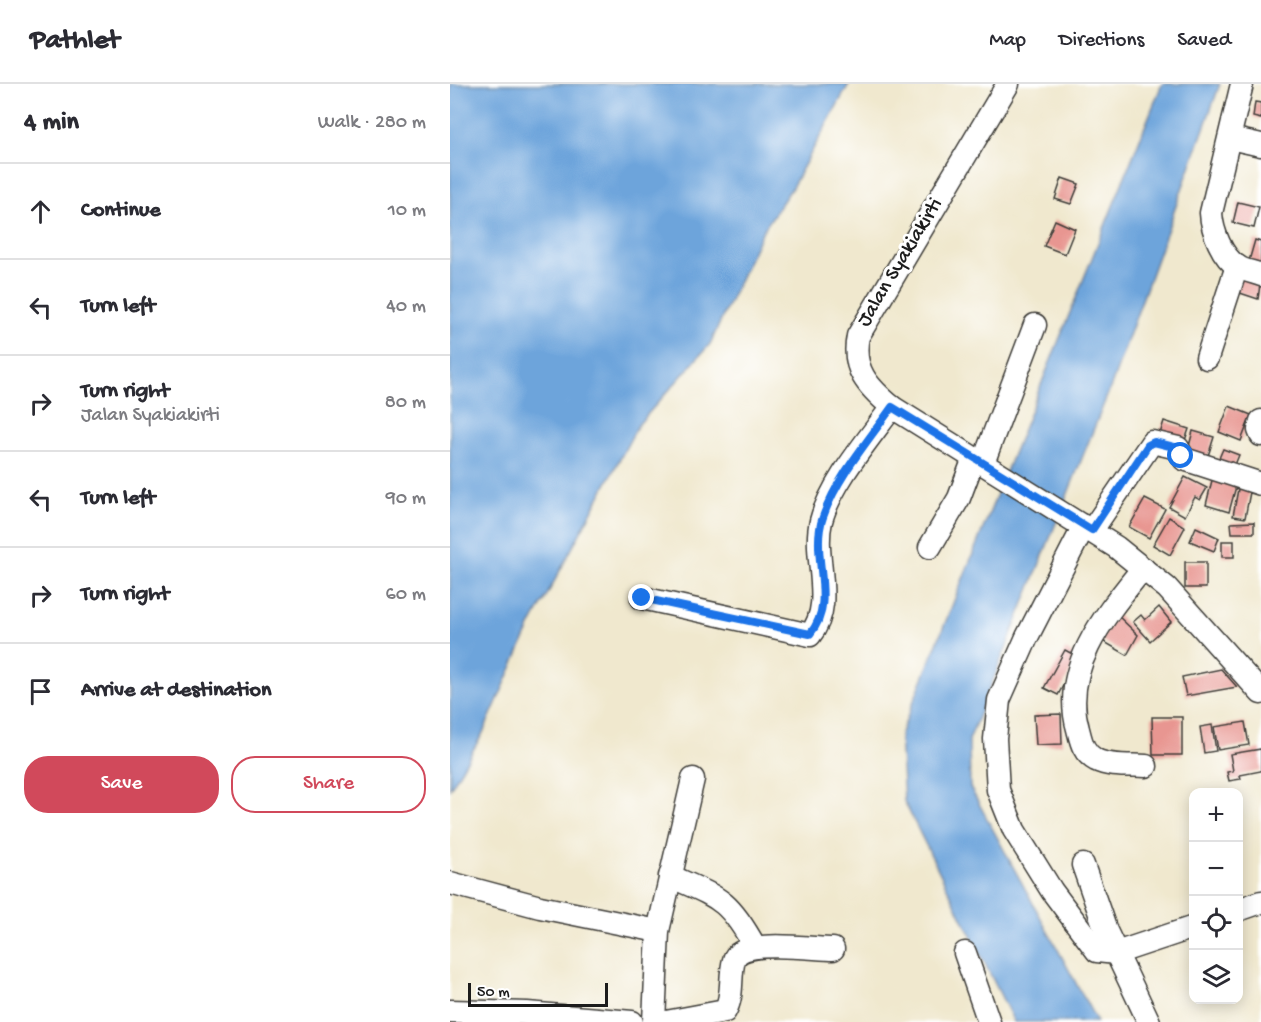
<!DOCTYPE html>
<html lang="en">
<head>
<meta charset="utf-8">
<style>
	body { margin:0; font-family:"Gochi Hand",sans-serif; background:#f7f7f7; color:#2b2b33 }
	.controls { position:absolute; right:18px; bottom:18px; display:grid; overflow:hidden; border-radius:12px; box-shadow:0 3px 15px #0003 }
	.controls button { width:54px; height:54px; display:grid; place-items:center; padding:0; border:0; border-bottom:2px solid #e1e1e2; background:#fff; color:#2b2b33; font:30px sans-serif }
	.scale { position:absolute; left:18px; bottom:15px; width:140px; box-sizing:border-box; padding-left:6px; border:3px solid #1c1c1c; border-top:0; font-size:16px; line-height:21px; white-space:nowrap; color:#1c1c1c; -webkit-text-stroke:4px #fff; paint-order:stroke }
	.stop { position:absolute; width:18px; height:18px; margin:-14px; border:4px solid #1a73e8; border-radius:50%; background:#fff }
	.stop.end { background:#1a73e8; border-color:#fff; box-shadow:0 2px 6px #0008 }
	.list { margin:0; padding:0; list-style:none }
	h2 { display:flex; justify-content:space-between; align-items:center; height:78px; margin:0; padding:0 24px; font-size:26px }
	h2 small { font-size:20px; font-weight:400; color:#7c7c81 }
	.list li { display:grid; grid-template-columns:39px 1fr auto; gap:18px; align-items:center; box-sizing:border-box; height:96px; padding:0 24px; border-top:2px solid #e1e1e2 }
	.list b { display:block; font-size:22px; white-space:nowrap }
	.list p { margin:0; font-size:20px; white-space:nowrap; color:#7c7c81 }
	.list em { font-size:20px; font-style:normal; color:#7c7c81 }
	.actions { display:flex; gap:12px; padding:18px 24px }
	.actions a { flex:1; padding:14px 0; border:2px solid #d1495b; border-radius:24px; text-align:center; font-size:21px; color:#d1495b }
	.actions .main { background:#d1495b; color:#fff }
	.icon { flex:none; width:33px; height:33px; fill:none; stroke:currentColor; stroke-width:2; stroke-linecap:round; stroke-linejoin:round }
	.map { position:relative; flex:none; width:811px; height:938px; overflow:hidden }
	header { display:flex; align-items:center; gap:36px; box-sizing:border-box; height:84px; padding:0 30px; background:#fff; border-bottom:2px solid #e1e1e2 }
	header strong { font-size:28px }
	nav { display:flex; gap:33px; margin-inline-start:auto; font-size:21px }
	main { display:flex }
	aside { flex:1; background:#fff }
	.map>svg:first-child { display:block }
</style>
</head>
<body>
<header>
<strong>Pathlet</strong>
<nav><a>Map</a><a>Directions</a><a>Saved</a></nav>
</header>
<main>
<aside>
<h2>4 min<small>Walk · 280 m</small></h2>
<ul class="list">
<li><svg class="icon" aria-label="ahead" viewBox="0 0 24 24"><path d="M12 20V5M6 11l6-6 6 6"/></svg><div><b>Continue</b></div><em>10 m</em></li>
<li><svg class="icon" aria-label="left" viewBox="0 0 24 24"><path d="M17 20v-9H6M10 6l-5 5 5 5"/></svg><div><b>Turn left</b></div><em>40 m</em></li>
<li><svg class="icon" aria-label="right" viewBox="0 0 24 24"><path d="M7 20v-9h11M14 6l5 5-5 5"/></svg><div><b>Turn right</b><p>Jalan Syakiakirti</p></div><em>80 m</em></li>
<li><svg class="icon" aria-label="left" viewBox="0 0 24 24"><path d="M17 20v-9H6M10 6l-5 5 5 5"/></svg><div><b>Turn left</b></div><em>90 m</em></li>
<li><svg class="icon" aria-label="right" viewBox="0 0 24 24"><path d="M7 20v-9h11M14 6l5 5-5 5"/></svg><div><b>Turn right</b></div><em>60 m</em></li>
<li><svg class="icon" aria-label="arrive" viewBox="0 0 24 24"><path d="M6 21V4h12l-3 4 3 4H6"/></svg><div><b>Arrive at destination</b></div></li>
</ul>
<div class="actions"><a class="main">Save</a><a>Share</a></div>
</aside>
<div class="map">
<svg width="811" height="938" viewBox="0 0 811 938">
	<rect width="100%" height="100%" fill="#fff"/>
	<filter id="ink" filterUnits="userSpaceOnUse"><feTurbulence type="fractalNoise" baseFrequency=".0167" numOctaves="2"/><feDisplacementMap in="SourceGraphic" scale="12" xChannelSelector="R" yChannelSelector="G"/><feConvolveMatrix kernelMatrix="1 2 1 2 8 2 1 2 1" color-interpolation-filters="sRGB"/></filter>
	<filter id="wash" filterUnits="userSpaceOnUse"><feTurbulence type="fractalNoise" baseFrequency=".008" numOctaves="4" result="noise"/><feDisplacementMap in="SourceGraphic" scale="24" xChannelSelector="R" yChannelSelector="G"/><feGaussianBlur stdDeviation="1.35" result="paint"/><feColorMatrix in="noise" values="0 0 0 0 0 0 0 0 0 0 0 0 0 0 0 0 0 1.4 0 .05"/><feComposite in="paint" operator="in"/></filter>
	<g filter="url(#wash)">
		<rect width="100%" height="100%" fill="#f0e8ce"/>
		<!-- water -->
		<g fill="#6da4db" stroke="#44607c" stroke-width="1.5">
			<polygon points="0,0 399,0 341,105 312,148 260,260 188,341 81,541 32,651 0,705"/>
			<polygon points="712,0 770,0 661,302 519,656 520,703 647,938 564,938 454,717 450,651"/>
		</g>
		<g id="blocks">
			<!-- building -->
			<g fill="#e89691">
				<polygon points="805,18 811,19 811,35 803,33"/>
				<polygon points="612,94 629,100 621,120 605,115"/>
				<polygon points="788,118 809,123 804,144 783,139"/>
				<polygon points="605,136 625,145 615,170 594,162"/>
				<polygon points="805,156 811,158 811,188 797,184"/>
				<polygon points="790,186 811,193 808,215 784,207"/>
				<polygon points="779,322 801,331 791,357 769,348"/>
				<polygon points="714,337 739,345 733,362 709,353"/>
				<polygon points="743,347 764,353 757,375 737,370"/>
				<polygon points="773,365 789,371 782,388 766,381"/>
				<polygon points="764,388 788,395 779,428 756,421"/>
				<polygon points="735,393 757,404 750,416 745,413 735,432 719,423"/>
				<polygon points="789,400 801,403 795,434 783,432"/>
				<polygon points="695,415 715,425 699,454 679,443"/>
				<polygon points="719,433 735,443 720,471 703,461"/>
				<polygon points="804,438 804,449 782,449 781,439"/>
				<polygon points="746,443 769,454 764,467 740,457"/>
				<rect x="772" y="457" width="12" height="16"/>
				<rect x="735" y="478" width="21" height="26"/>
				<polygon points="709,523 721,538 700,557 683,538 691,531 695,536"/>
				<polygon points="666,530 688,551 677,571 651,556"/>
				<polygon points="615,566 628,573 608,611 594,604"/>
				<polygon points="771,585 787,603 736,612 732,593"/>
				<polygon points="611,630 612,660 586,661 584,631"/>
				<polygon points="702,633 732,633 732,671 703,671"/>
				<polygon points="795,638 799,661 768,666 764,643"/>
				<polygon points="762,641 766,667 754,669 750,643"/>
				<polygon points="811,665 811,687 790,691 791,695 779,697 777,688 783,687 780,670"/>
			</g>
		</g>
	</g>
	<g filter="url(#ink)">
		<use href="#blocks" fill-opacity="0" stroke="#3c3b37" stroke-width="1.5"/>
		<g fill="none" stroke-linecap="round" stroke-linejoin="round">
			<!-- minor casing -->
			<g stroke="#3c3b37" stroke-width="25">
				<g id="minor">
					<path d="M558,0L408,252C401,285 418,303 442,323L666,463L717,504L811,609"/>
					<path d="M792,0L761,129C762,147 772,173 788,183C795,187 804,188 811,191"/>
					<polyline points="780,54 811,61"/>
					<polyline points="757,274 787,182"/>
					<polyline points="811,337 809,346 811,351"/>
					<polyline points="533,379 585,241"/>
					<polyline points="634,442 577,553 549,616 545,655 548,706 564,746 602,807 647,867 666,869 744,843"/>
					<polyline points="642,446 702,358 728,364 734,375 811,400"/>
					<polyline points="480,463 509,414 524,374"/>
					<path d="M693,484C657,529 610,583 628,645C631,657 633,669 646,676C660,683 680,681 696,682"/>
					<path d="M192,514L360,551C386,519 362,474 371,437C381,399 419,355 442,323"/>
					<polyline points="633,781 656,847 699,938"/>
					<path d="M220,792C269,814 278,814 305,863"/>
					<polyline points="0,799 90,823 208,847"/>
					<polyline points="788,826 811,818"/>
					<polyline points="515,869 539,938"/>
					<polyline points="0,927 77,929 182,938"/>
					<polyline points="204,938 208,847 243,695"/>
					<path d="M216,938L275,927C284,912 279,893 284,876C290,854 362,865 383,865"/>
				</g>
			</g>
			<!-- minor -->
			<use href="#minor" stroke="#fff" stroke-width="22"/>
		</g>
	</g>
	<g fill="none" stroke-linecap="round" stroke-linejoin="round" filter="url(#ink)">
		<!-- route -->
		<path stroke="#1a73e8" stroke-width="8" d="M192,514L360,550C388,517 359,471 373,433C387,393 418,357 442,323L642,446L698,361L704,358L728,364L731,372"/>
	</g>
	<g text-anchor="middle" dominant-baseline="central" stroke-width="6" stroke-linejoin="round" paint-order="stroke">
		<!-- street labels -->
		<g font-size="21" fill="#1c1c1c" stroke="#fff">
			<text transform="translate(451 179) rotate(-59)">Jalan Syakiakirti</text>
		</g>
	</g>
</svg>
<div class="controls">
<button>+</button>
<button>−</button>
<button><svg class="icon" aria-label="locate" viewBox="0 0 24 24"><circle cx="12" cy="12" r="6"/><path d="M12 2v4M12 18v4M2 12h4M18 12h4"/></svg></button>
<button><svg class="icon" aria-label="layers" viewBox="0 0 24 24"><path d="M12 4l9 5-9 5-9-5zM3 14l9 5 9-5"/></svg></button>
</div>
<div class="scale">50 m</div>
<div class="stop" style="left:731px;top:372px"></div>
<div class="stop end" style="left:192px;top:514px"></div>
</div>
</main>
</body>
</html>
